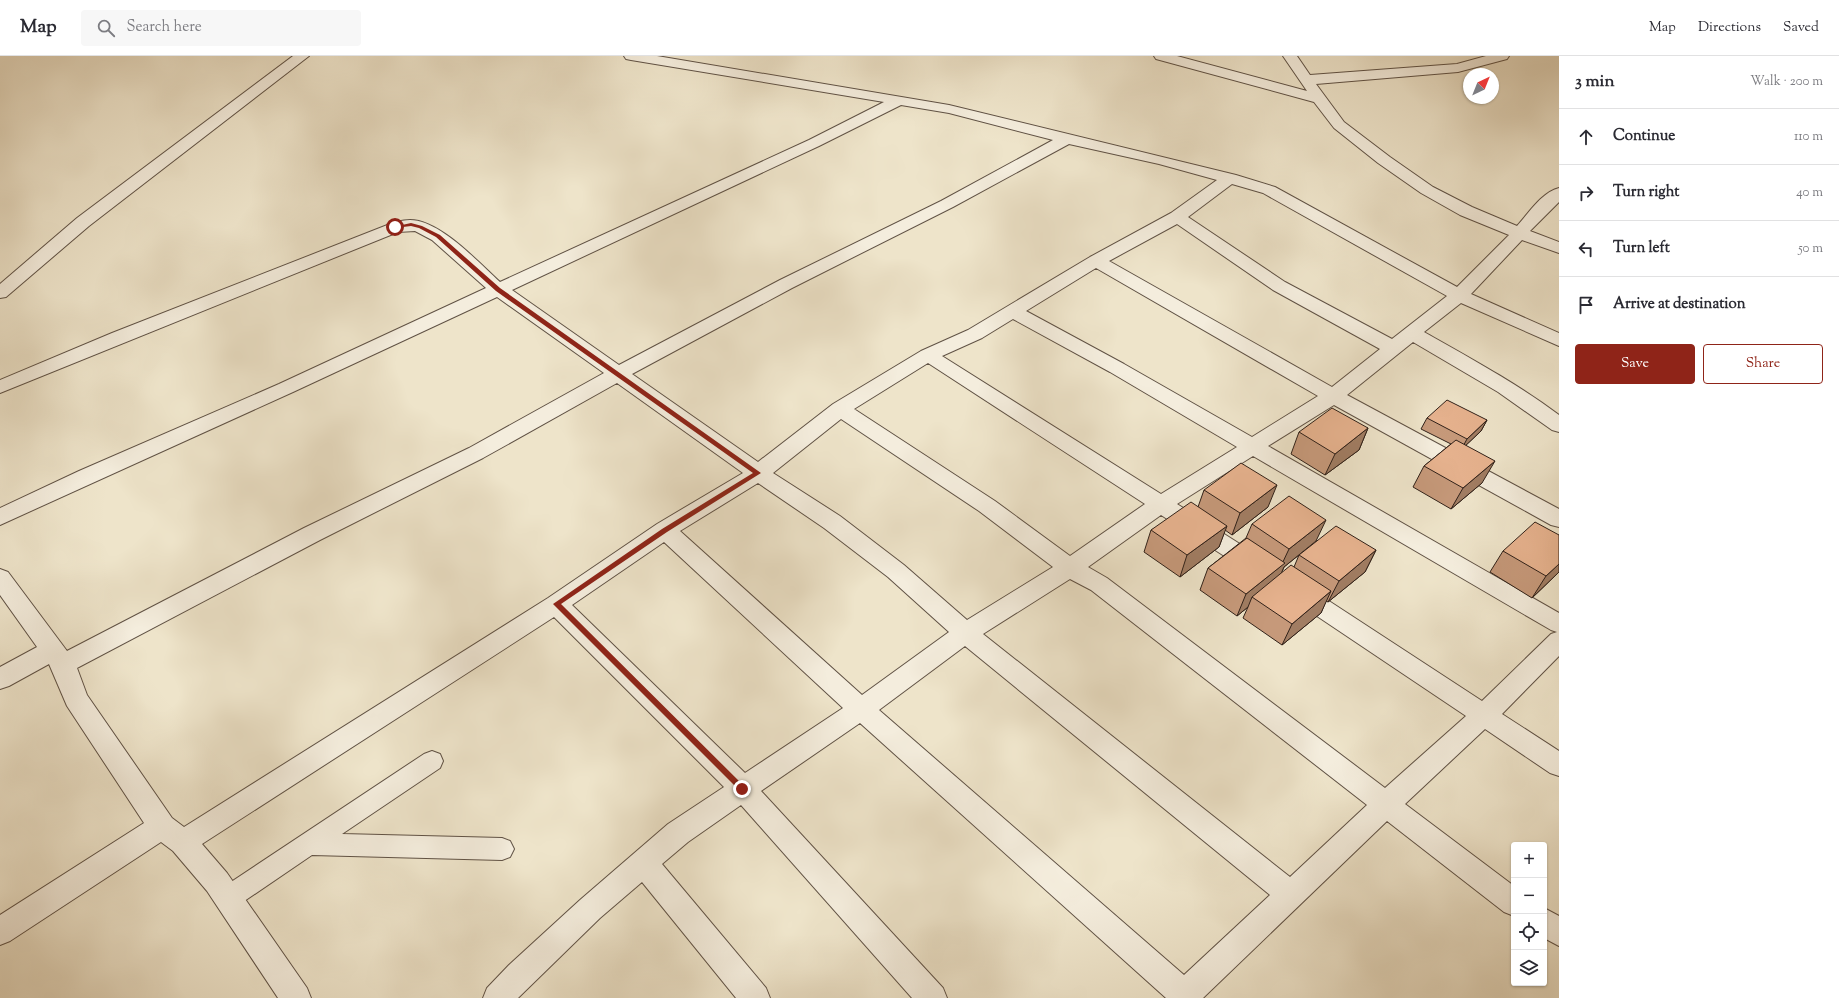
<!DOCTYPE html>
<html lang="en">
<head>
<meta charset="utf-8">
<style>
	body { margin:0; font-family:"Sorts Mill Goudy",serif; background:#f7f7f7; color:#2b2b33 }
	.controls { position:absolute; right:12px; bottom:12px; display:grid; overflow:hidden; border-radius:4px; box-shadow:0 1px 3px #0004 }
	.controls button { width:36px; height:36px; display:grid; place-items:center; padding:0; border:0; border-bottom:1px solid #e1e1e2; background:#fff; color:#2b2b33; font:20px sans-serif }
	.compass { position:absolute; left:1463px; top:12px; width:36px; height:36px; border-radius:50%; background:#fff; box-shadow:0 1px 3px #0004; rotate:43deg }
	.stop { position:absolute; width:12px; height:12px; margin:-9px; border:3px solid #8f2418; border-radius:50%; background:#fff }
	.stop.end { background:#8f2418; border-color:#fff; box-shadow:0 1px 4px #0008 }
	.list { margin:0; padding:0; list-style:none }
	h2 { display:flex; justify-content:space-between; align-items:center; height:52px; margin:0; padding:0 16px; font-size:17px }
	h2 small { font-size:13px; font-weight:400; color:#7c7c81 }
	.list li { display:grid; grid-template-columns:26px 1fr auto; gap:12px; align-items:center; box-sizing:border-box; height:56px; padding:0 16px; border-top:1px solid #e1e1e2 }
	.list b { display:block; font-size:15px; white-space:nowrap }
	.list em { font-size:13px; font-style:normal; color:#7c7c81 }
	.actions { display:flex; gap:8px; padding:12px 16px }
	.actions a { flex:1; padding:9px 0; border:1px solid #8f2418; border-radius:4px; text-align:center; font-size:14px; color:#8f2418 }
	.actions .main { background:#8f2418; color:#fff }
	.icon { flex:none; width:22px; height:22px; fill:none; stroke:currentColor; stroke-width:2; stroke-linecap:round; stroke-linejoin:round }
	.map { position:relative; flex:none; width:1559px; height:942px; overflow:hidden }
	header { display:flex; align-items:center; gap:24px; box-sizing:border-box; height:56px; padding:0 20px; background:#fff; border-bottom:1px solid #e1e1e2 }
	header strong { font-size:19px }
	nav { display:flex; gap:22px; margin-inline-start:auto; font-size:14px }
	.search { width:280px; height:36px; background:#f7f7f7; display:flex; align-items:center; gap:10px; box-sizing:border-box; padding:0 14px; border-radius:4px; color:#7c7c81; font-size:15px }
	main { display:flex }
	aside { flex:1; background:#fff }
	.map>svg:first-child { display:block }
</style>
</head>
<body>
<header>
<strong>Map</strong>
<div class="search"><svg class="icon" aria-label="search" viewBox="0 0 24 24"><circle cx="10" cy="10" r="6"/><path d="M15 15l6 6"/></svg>Search here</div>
<nav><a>Map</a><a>Directions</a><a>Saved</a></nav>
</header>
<main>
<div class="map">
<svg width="1559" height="942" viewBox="0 0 1559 942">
	<rect width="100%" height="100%" fill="#eee4ca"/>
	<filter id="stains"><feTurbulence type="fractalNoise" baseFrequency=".005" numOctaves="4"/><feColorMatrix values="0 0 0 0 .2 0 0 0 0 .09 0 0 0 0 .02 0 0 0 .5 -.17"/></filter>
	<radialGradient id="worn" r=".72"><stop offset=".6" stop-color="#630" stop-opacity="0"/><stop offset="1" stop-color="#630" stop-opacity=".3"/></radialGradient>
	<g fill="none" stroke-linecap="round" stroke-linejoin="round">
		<!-- service casing -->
		<g stroke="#605245" stroke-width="2">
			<polygon id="service" points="432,695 440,698 443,705 440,712 342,778 502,782 510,785 514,793 510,801 502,804 312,799 237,850 228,853 219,850 216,842 219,834 424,698"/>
		</g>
		<!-- minor casing -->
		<g stroke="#605245" stroke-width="2">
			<g id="minor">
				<path d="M624,0H657L949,49L1236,119L1275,131L1457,231L1509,179L1460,159L1421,137L1378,107L1334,72L1314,46L1156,3L1154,0H1177L1307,35L1283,0H1297L1310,19L1457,8L1486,0H1509L1507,3L1458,16L1316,28L1344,66L1390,101L1433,131L1472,151L1517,170C1528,158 1542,136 1559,132V146L1530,175L1559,186V197L1522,184L1471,238L1559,277V290L1461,247L1424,276C1470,302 1516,327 1559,359V376L1552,374L1498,336L1413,286L1347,339L1559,453V471L1551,469L1334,349L1268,390L1559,557V600L1502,658L1559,695V720L1550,717L1485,673L1405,748L1514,830V860L1504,856L1387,765L1203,942H1166L860,667L761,735L943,932L947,942H912L741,749L688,786L662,808L766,932L770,942H736L642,826L600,862L518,942H483L487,932L509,909L580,844L668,768L724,731L554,561L202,788L227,817L307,932L311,942H278L207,835L173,795L161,786L10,885L0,889V859L144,767L67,650L49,608L9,630L0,633V611L37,591L0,539V513L8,516L67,595L304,472L469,392L604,317L497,241L293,336L0,469V452L79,415L279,328L486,232L432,184L415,175L398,176L0,337V324L112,277L395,166C400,165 405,164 410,164C440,164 479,207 500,226L809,84L884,46L631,4L626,3ZM901,49L949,57L1053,84L941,145L780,224L619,309L512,234L819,90ZM1069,88L1159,108L1217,124L1171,157L1090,201L968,274L921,295L833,348L758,406L632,318L792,232L953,151ZM1232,128L1263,137L1447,240L1392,283L1285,226L1188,161ZM1177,168L1273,234L1380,293L1332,331L1109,205ZM1096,212L1318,340L1252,381L1124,308L1026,255ZM1013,263L1110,316L1237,391L1161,438L942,300L982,282ZM928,307L1145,448L1070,500L995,445L854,353ZM617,327L743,417L657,468L548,542L184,771L172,762L87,639L77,612L320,484L483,402ZM841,363L979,455L1053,511L967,564L904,509L840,460L773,417ZM1253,400L1551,574L1557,576L1551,578L1482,645L1306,530L1298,527L1290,530L1286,536L1290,542L1466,660L1385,732L1107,522L1088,511L1161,459L1249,516L1257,518L1265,516L1268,510L1265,504L1177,448ZM758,427L824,472L888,521L949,576L862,639L680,475ZM664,486L843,652L745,717L572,549ZM1070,523L1091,534L1367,749L1290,821L983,578ZM965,590L1270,839L1184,919L879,654Z"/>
				<polygon points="1544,852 1559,860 1559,890 1544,882"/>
			</g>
		</g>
		<!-- tertiary casing -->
		<g stroke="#605245" stroke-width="2">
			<polygon id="tertiary" points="293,0 309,0 89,170 6,241 0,242 0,228 77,162"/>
		</g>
		<!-- service -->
		<use href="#service" fill="#f4eddd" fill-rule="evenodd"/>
		<!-- minor -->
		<use href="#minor" fill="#f4eddd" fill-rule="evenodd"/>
		<!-- tertiary -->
		<use href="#tertiary" fill="#f4eddd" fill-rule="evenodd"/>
	</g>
	<!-- wall -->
	<g fill="#c6997a" stroke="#302119" fill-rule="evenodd">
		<polygon points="1427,362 1487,364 1481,375 1466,389 1482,427 1451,453 1413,431 1424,410 1451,388 1421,373"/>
		<polygon points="1368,372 1359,394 1325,419 1291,398 1299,376"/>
		<polygon points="1204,434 1268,451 1232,479 1225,474 1219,491 1180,521 1144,496 1151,474 1198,451"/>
		<path d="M1252,468L1316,485L1376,494L1365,516L1328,546L1326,545L1321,557L1282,589L1243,562L1248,551L1237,560L1200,534L1208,512L1246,482ZM1299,499L1294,511L1281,518L1284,511Z"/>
		<polygon points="1559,479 1559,516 1532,542 1490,516 1503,495"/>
	</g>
	<!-- shaded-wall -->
	<g fill="#a17d63" stroke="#302119">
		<polygon points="1487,364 1481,375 1461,394 1467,383"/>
		<polygon points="1368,372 1359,394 1325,419 1335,398"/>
		<polygon points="1495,405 1482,427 1451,453 1463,432"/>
		<polygon points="1277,429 1268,451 1232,479 1240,457"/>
		<polygon points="1326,464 1316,485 1284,511 1276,529 1252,541 1248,551 1237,560 1246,538 1281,510 1289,493"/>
		<polygon points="1227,470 1219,491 1180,521 1187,499"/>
		<polygon points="1376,494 1365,516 1328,546 1339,525"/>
		<polygon points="1559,508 1559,516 1532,542 1546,520"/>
		<polygon points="1331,535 1321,557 1282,589 1292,568"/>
	</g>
	<!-- building -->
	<g fill="#e6b28e" stroke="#302119">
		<polygon points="1447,344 1487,364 1467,383 1427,362"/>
		<polygon points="1332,352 1368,372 1335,398 1299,376"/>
		<polygon points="1456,384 1495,405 1463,432 1424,410"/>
		<polygon points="1241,407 1277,429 1240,457 1204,434"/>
		<polygon points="1289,440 1326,464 1289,493 1252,468"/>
		<polygon points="1191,446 1227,470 1187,499 1151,474"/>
		<polygon points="1535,466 1559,479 1559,508 1546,520 1503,495"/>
		<polygon points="1336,470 1376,494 1339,525 1299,499"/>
		<polygon points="1247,482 1285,507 1246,538 1208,512"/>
		<polygon points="1291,509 1331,535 1292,568 1252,541"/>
	</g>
	<!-- route -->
	<polygon fill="#8f2418" points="411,167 422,170 440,179 500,232 761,417 667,476 561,548 745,731 745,735 740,735 553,548 662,473 753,417 496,235 436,181 419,172 411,170 395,172 393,171"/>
	<rect width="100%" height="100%" filter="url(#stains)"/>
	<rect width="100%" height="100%" fill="url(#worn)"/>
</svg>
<div class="controls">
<button>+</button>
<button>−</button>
<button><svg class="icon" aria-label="locate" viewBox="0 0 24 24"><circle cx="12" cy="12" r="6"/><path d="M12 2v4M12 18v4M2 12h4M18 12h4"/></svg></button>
<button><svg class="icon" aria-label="layers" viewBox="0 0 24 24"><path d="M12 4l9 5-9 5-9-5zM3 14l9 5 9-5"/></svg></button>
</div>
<svg class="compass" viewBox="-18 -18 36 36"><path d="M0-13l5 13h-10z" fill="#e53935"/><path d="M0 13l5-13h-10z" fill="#7c7c81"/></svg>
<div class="stop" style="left:395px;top:171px"></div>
<div class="stop end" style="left:742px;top:733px"></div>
</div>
<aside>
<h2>3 min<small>Walk · 200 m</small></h2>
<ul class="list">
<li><svg class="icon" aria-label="ahead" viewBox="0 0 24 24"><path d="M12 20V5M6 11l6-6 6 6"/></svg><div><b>Continue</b></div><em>110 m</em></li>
<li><svg class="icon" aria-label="right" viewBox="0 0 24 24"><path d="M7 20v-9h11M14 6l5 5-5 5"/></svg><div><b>Turn right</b></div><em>40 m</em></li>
<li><svg class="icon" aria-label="left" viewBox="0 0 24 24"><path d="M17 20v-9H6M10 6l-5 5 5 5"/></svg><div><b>Turn left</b></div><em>50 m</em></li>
<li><svg class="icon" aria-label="arrive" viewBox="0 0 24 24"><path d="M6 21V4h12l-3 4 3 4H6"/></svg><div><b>Arrive at destination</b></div></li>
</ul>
<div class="actions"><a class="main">Save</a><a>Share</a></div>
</aside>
</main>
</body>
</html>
